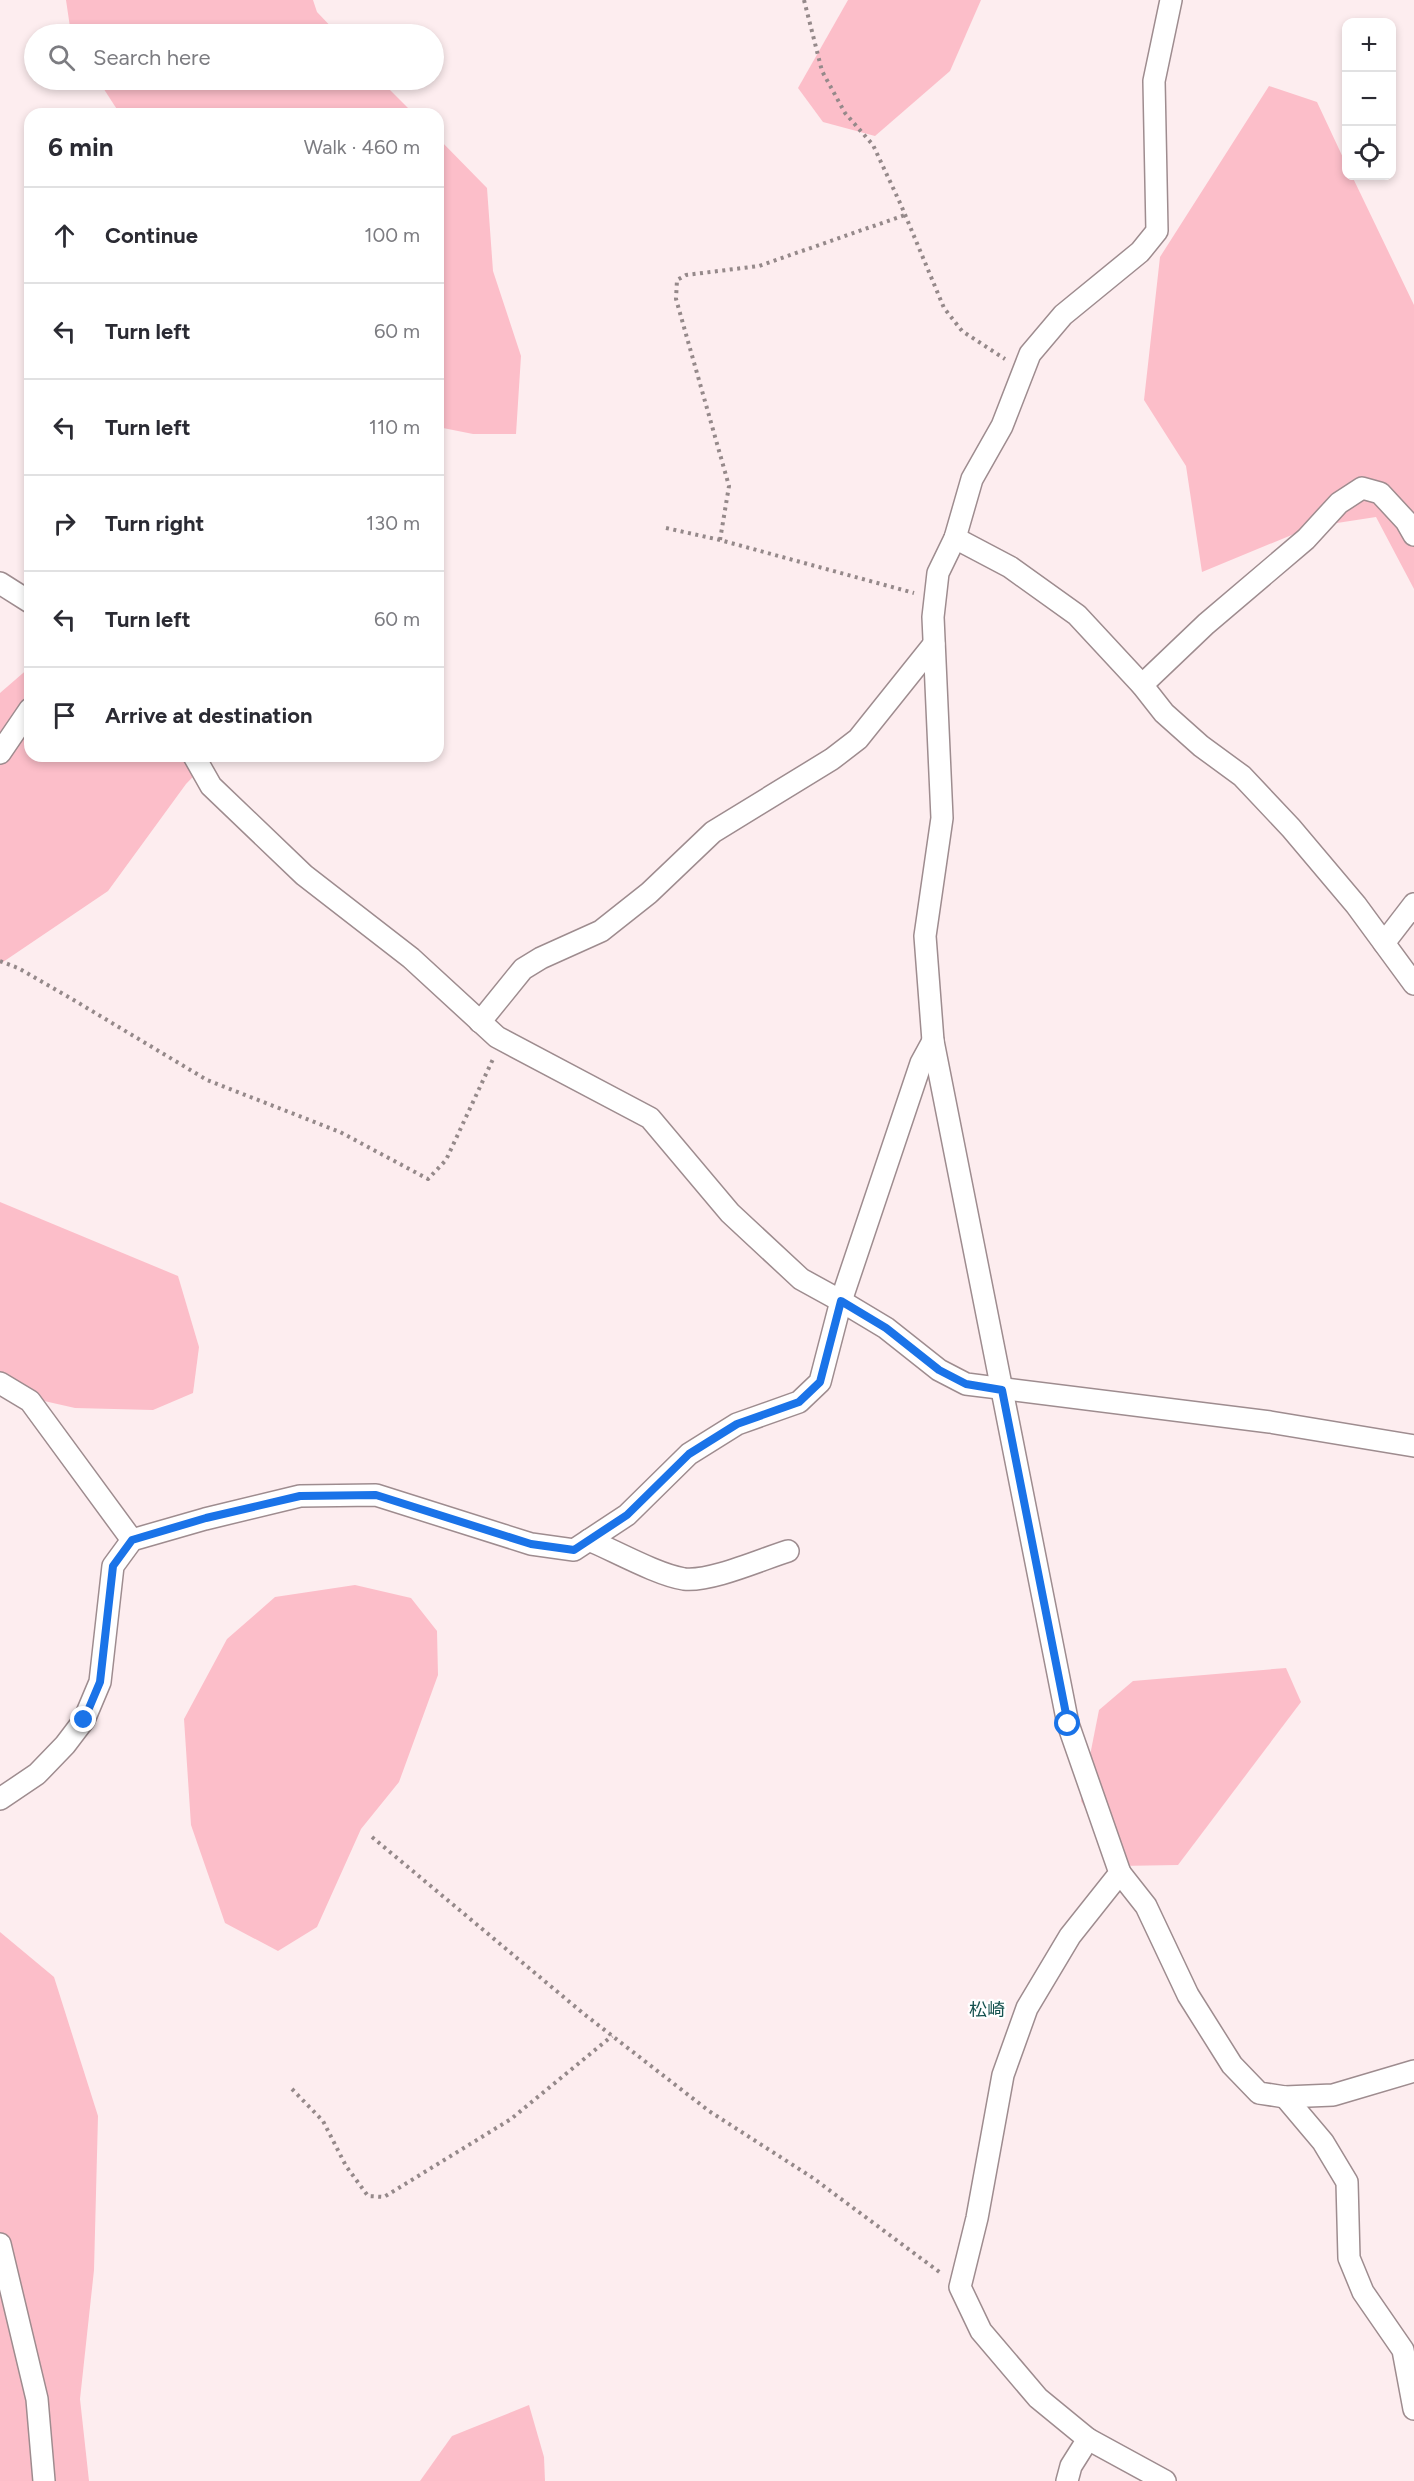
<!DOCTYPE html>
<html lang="en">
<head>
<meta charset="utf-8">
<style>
	body { margin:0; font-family:Figtree,"Noto Sans JP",sans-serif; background:#f7f7f7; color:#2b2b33 }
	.controls { position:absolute; right:18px; top:18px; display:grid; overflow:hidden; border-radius:12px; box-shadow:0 3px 9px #0003 }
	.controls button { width:54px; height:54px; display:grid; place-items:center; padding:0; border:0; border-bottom:2px solid #e1e1e2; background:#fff; color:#2b2b33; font:30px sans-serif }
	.stop { position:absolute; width:18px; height:18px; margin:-14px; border:4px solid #1a73e8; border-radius:50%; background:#fff }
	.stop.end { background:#1a73e8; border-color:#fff; box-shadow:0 2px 6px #0008 }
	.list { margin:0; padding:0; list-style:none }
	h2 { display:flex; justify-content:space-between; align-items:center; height:78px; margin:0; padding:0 24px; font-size:26px }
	h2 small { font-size:20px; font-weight:400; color:#7c7c81 }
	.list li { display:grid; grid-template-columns:39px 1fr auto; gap:18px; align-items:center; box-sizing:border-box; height:96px; padding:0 24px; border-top:2px solid #e1e1e2 }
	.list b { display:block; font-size:22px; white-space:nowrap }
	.list em { font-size:20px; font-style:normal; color:#7c7c81 }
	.icon { flex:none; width:33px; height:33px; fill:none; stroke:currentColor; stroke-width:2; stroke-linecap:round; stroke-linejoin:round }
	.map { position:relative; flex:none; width:1414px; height:2481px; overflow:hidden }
	.search { position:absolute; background:#fff; box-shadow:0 3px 9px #0003; left:24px; top:24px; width:420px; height:66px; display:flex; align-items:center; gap:15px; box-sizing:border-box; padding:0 21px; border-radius:33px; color:#7c7c81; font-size:22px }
	.panel { position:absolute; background:#fff; box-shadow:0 3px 9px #0003; left:24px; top:108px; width:420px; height:654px; border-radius:18px }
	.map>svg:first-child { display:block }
</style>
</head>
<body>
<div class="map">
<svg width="1414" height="2481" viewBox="0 0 1414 2481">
	<rect width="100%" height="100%" fill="#fdedef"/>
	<!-- green -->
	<g fill="#fcbec9">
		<polygon points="66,0 313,0 317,12 338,34 71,34"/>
		<polygon points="848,0 981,0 950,71 875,136 823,122 798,88"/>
		<polygon points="98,80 380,80 414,114 120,114"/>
		<polygon points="1269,86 1317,102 1346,164 1346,176 1352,176 1414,305 1414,589 1376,517 1311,527 1202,572 1186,466 1144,400 1160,257"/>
		<polygon points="438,138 487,188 493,271 521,356 516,434 473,434 438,427"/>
		<polygon points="30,667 30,756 213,756 186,784 108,891 0,964 0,693"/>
		<polygon points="0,1202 178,1276 199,1347 193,1393 153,1410 75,1408 0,1391"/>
		<polygon points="355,1585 411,1598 437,1631 438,1675 399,1782 361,1829 317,1927 278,1951 225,1923 191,1825 184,1719 227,1639 275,1597"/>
		<polygon points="1286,1668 1301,1702 1178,1865 1119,1866 1081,1801 1099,1710 1133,1681"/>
		<polygon points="0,1932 54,1977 98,2116 94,2270 80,2399 89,2481 0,2481"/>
		<polygon points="529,2405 544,2457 545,2481 420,2481 452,2436"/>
	</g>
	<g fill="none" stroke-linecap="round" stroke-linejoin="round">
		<!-- street casing -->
		<g stroke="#9e8c8f" stroke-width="24">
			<g id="street">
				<polyline points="955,538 1010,567 1077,615 1142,685 1164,713 1201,746 1242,776 1291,828 1356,905 1414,984"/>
				<polyline points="0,583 30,602"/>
				<polyline points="1142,685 1206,624 1306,539 1339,503 1362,488 1380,493 1406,521 1414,535"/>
				<polyline points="0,753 30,709"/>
				<polyline points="194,756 211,786 304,875 411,958 497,1037 650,1118 730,1213 801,1279 841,1301 921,1063 933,1041"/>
				<polyline points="1384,943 1414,904"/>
				<polyline points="480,1022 523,969 541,958 601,931 649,893 713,832 832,759 858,739 934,644"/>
				<polyline points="0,1383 30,1401 132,1540"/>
				<path d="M589,1540C615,1551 658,1575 684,1579C711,1582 762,1559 788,1551"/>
				<polyline points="0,1799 37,1774 65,1745 84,1720 100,1682 113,1566 132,1540 205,1519 300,1496 376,1495 531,1544 574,1550 627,1515 689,1454 737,1424 799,1402 820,1382 841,1301 886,1328 939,1370 966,1384 1270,1422 1414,1446"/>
				<polyline points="1120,1873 1146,1906 1188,1995 1232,2065 1259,2093 1285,2097 1333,2095 1414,2071"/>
				<polyline points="1285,2097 1323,2142 1347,2182 1349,2258 1363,2292 1403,2350 1414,2409"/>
				<polyline points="0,2244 37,2399 44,2481"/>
				<polyline points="1088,2439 1165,2481"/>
				<polyline points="1067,2481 1071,2466 1088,2439 1038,2398 981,2331 960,2287 977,2218 1003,2075 1027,2008 1070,1936 1120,1873 1068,1724 933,1041 925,936 942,818 933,617 938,573 955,538 972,479 1002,426 1030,354 1063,315 1140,252 1157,231 1154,81 1171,0"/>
			</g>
		</g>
		<!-- path -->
		<g stroke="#95898a" stroke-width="4" stroke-dasharray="3 4.5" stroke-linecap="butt">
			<polyline points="804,0 822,71 845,113 873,145 901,205 944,308 962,331 1005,359"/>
			<polyline points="666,528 720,540 914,593"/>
			<polyline points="720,540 729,486 676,299 677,280 686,275 759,266 905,215"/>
			<polyline points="0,961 18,968 72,999 207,1080 340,1132 428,1179 446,1160 493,1059"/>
			<polyline points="372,1837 584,2014 709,2111 813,2178 942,2274"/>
			<polyline points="292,2089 323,2121 346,2166 368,2196 384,2197 511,2119 612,2036"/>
		</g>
		<!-- street -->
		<use href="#street" stroke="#fff" stroke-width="21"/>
	</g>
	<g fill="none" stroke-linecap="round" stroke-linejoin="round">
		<!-- route -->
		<polyline stroke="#1a73e8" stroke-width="8" points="84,1720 100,1682 113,1566 132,1540 206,1518 300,1496 376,1495 531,1544 574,1550 627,1515 689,1454 737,1424 799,1402 820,1382 841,1301 886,1328 939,1370 966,1384 1002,1390 1068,1724"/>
	</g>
	<g text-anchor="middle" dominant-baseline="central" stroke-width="4.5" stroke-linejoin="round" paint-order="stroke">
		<!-- quarter labels -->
		<g font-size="18" fill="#14514e" stroke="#fff">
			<text x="987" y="2010">松崎</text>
		</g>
	</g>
</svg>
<div class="controls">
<button>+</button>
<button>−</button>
<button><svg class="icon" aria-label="locate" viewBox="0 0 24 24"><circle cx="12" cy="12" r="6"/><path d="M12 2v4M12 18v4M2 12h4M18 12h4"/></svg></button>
</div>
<div class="stop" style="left:1068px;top:1724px"></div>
<div class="stop end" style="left:84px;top:1720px"></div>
<div class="search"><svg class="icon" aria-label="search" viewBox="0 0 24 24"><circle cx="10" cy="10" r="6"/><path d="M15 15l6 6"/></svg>Search here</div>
<section class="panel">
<h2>6 min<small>Walk · 460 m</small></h2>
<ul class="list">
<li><svg class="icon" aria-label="ahead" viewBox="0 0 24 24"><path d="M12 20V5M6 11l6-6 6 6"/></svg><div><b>Continue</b></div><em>100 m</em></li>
<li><svg class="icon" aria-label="left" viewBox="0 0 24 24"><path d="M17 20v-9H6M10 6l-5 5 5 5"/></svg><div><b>Turn left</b></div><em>60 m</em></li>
<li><svg class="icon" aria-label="left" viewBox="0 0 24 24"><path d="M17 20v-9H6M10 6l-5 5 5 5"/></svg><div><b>Turn left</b></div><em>110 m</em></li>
<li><svg class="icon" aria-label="right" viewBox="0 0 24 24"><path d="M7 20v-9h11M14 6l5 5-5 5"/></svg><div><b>Turn right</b></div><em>130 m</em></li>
<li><svg class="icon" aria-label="left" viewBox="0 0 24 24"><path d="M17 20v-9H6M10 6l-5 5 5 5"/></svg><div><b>Turn left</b></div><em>60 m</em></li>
<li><svg class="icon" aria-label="arrive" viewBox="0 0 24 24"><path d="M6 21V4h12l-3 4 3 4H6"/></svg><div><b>Arrive at destination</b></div></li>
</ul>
</section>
</div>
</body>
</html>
